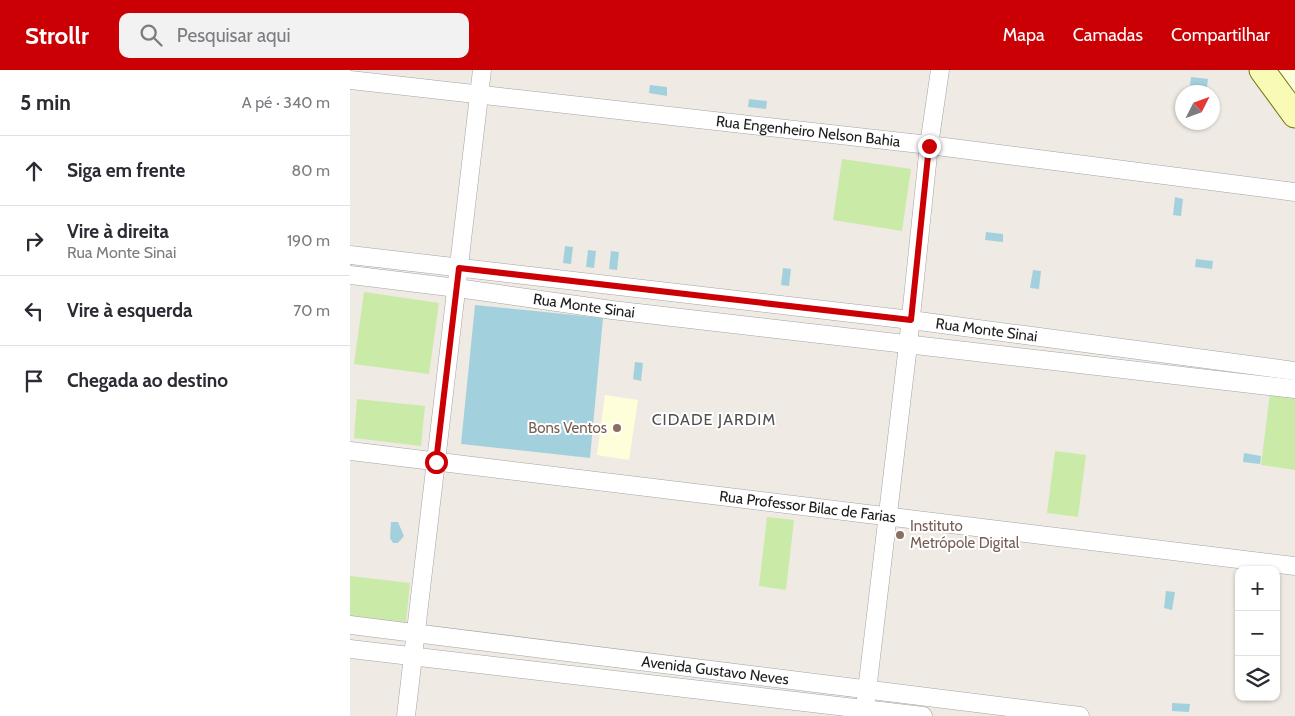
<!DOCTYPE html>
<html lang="pt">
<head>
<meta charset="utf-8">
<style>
	body { margin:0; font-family:Cabin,sans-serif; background:#f2f2f3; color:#2b2b33 }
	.controls { position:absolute; right:15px; bottom:15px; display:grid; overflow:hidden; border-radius:10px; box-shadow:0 1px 4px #0004 }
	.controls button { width:45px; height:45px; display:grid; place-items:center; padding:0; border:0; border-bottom:1px solid #e1e1e2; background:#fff; color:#2b2b33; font:25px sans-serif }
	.compass { position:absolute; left:825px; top:15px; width:45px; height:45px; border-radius:50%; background:#fff; box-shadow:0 1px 4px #0004; rotate:48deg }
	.stop { position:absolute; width:15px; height:15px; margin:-11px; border:4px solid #ca0004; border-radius:50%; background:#fff }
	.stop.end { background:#ca0004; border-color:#fff; box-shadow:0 1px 5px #0008 }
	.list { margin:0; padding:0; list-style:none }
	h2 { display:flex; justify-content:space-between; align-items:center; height:65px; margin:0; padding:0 20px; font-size:21px }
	h2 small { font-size:16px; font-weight:400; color:#7c7c81 }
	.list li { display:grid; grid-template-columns:32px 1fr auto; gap:15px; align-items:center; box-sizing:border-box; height:70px; padding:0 20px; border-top:1px solid #e1e1e2 }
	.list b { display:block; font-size:19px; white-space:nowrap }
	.list p { margin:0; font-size:16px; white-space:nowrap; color:#7c7c81 }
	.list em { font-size:16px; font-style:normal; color:#7c7c81 }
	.icon { flex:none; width:28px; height:28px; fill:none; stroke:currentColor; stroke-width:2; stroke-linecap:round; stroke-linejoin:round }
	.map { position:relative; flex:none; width:945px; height:646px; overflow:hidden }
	header { display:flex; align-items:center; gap:30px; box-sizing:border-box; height:70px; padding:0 25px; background:#ca0004; color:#fff }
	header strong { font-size:24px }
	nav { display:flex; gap:28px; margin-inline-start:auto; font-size:18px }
	.search { width:350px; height:45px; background:#f2f2f3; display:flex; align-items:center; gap:12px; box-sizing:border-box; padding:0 18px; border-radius:10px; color:#7c7c81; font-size:19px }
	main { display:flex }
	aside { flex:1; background:#fff }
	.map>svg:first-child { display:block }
</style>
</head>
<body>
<header>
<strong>Strollr</strong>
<div class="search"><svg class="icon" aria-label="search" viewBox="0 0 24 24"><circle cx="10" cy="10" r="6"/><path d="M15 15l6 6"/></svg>Pesquisar aqui</div>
<nav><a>Mapa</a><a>Camadas</a><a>Compartilhar</a></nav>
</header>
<main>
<aside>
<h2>5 min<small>A pé · 340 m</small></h2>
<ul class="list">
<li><svg class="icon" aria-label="ahead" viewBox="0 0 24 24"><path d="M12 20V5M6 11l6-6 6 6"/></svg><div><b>Siga em frente</b></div><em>80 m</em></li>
<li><svg class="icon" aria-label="right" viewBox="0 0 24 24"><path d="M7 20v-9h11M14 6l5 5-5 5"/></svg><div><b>Vire à direita</b><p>Rua Monte Sinai</p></div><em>190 m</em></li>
<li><svg class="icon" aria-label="left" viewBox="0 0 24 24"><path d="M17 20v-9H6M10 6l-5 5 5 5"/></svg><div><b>Vire à esquerda</b></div><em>70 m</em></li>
<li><svg class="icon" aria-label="arrive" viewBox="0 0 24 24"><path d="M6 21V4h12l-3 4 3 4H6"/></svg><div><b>Chegada ao destino</b></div></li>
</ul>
</aside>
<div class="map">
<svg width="945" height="646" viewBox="0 0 945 646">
	<rect width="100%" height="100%" fill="#efeae3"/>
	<!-- education -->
	<g fill="#fffedb">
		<polygon points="919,0 945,0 945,36"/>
		<polygon points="255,325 288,330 279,390 247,385"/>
	</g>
	<!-- grass -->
	<g fill="#caeaa7">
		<polygon points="492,89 561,99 552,161 483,150"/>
		<polygon points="14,222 89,233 79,304 4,294"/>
		<polygon points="920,323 945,326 945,400 911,395"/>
		<polygon points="7,329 75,336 71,376 4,368"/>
		<polygon points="705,381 736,385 728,447 697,443"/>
		<polygon points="417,447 444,450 436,520 409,516"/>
		<polygon points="0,506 60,513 56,552 0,546"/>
	</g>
	<!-- water -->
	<g fill="#a2d1dd">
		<polygon points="841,7 858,9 857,17 840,15"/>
		<polygon points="300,15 317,17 317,26 299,23"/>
		<polygon points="399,29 417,31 416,39 398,37"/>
		<polygon points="825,127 833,129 831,146 823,145"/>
		<polygon points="636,162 653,164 653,172 635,170"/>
		<polygon points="215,176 223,177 221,194 213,193"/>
		<polygon points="238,180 246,181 244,198 236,197"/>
		<polygon points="261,181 269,182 267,200 259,199"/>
		<polygon points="846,189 863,191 862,199 845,197"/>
		<polygon points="433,198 441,199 439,216 431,215"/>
		<polygon points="683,200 691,201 689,219 680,218"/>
		<polygon points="125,235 253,248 240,388 111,374"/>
		<polygon points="285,292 293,293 291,311 283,309"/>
		<polygon points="894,383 911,386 910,394 893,392"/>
		<polygon points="41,452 48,452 54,466 48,473 43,473 40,468"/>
		<polygon points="816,521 825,522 822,540 814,538"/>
		<polygon points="822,633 840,634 839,642 822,641"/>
	</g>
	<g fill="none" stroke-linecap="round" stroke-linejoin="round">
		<!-- street casing -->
		<g stroke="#a4a4a4" stroke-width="19">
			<g id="street">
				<path id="s1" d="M0,10L579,75L945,122"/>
				<path id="s2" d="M0,185L561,250L945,301"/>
				<path id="s3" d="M0,205L107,218L262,240L945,319"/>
				<path id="s4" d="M0,381L945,496"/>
				<path id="s5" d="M0,555L730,646"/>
				<polyline points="0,579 573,646"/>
				<polyline points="56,646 132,0"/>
				<polyline points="514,646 558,275 579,75 590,0"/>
			</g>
		</g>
		<!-- secondary casing -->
		<g stroke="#6c7603" stroke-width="27">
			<polyline id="secondary" points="912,0 945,45"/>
		</g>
		<!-- street -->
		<use href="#street" stroke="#fff" stroke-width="18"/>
		<!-- secondary -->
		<use href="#secondary" stroke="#f8fab5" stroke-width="25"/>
	</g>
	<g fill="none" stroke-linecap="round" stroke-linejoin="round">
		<!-- route -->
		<polyline stroke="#ca0004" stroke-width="6" points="86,392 109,198 561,250 579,76"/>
	</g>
	<!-- markers -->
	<g fill="#8d6e63" stroke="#fff" stroke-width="2">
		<circle cx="267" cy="358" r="5"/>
		<circle cx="550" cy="465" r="5"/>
	</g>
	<g text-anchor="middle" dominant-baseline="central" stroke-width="4" stroke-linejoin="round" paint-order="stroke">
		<!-- street labels -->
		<g font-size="15" fill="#1d1d1d" stroke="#fff">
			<text stroke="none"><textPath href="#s1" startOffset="461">Rua Engenheiro Nelson Bahia</textPath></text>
			<text stroke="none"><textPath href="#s3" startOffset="236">Rua Monte Sinai</textPath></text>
			<text stroke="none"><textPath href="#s2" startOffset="641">Rua Monte Sinai</textPath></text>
			<text stroke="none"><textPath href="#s4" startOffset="461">Rua Professor Bilac de Farias</textPath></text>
			<text stroke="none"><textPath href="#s5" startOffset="368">Avenida Gustavo Neves</textPath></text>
		</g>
		<!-- education labels -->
		<g font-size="15" fill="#785e54" stroke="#fff" text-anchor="end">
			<text x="257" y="358">Bons Ventos</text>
			<text x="560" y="456" text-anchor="start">Instituto<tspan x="560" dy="17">Metrópole Digital</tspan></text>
		</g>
		<!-- neighbourhood labels -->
		<g font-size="16" letter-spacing="1" fill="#505050" stroke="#fff">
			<text x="364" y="349">CIDADE JARDIM</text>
		</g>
	</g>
</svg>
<div class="controls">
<button>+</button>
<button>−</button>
<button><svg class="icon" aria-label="layers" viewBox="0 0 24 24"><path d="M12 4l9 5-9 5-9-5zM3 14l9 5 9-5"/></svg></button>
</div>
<svg class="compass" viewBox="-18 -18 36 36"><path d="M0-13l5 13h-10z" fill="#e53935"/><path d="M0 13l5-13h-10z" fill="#7c7c81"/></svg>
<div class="stop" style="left:86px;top:392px"></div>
<div class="stop end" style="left:579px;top:76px"></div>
</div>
</main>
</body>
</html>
